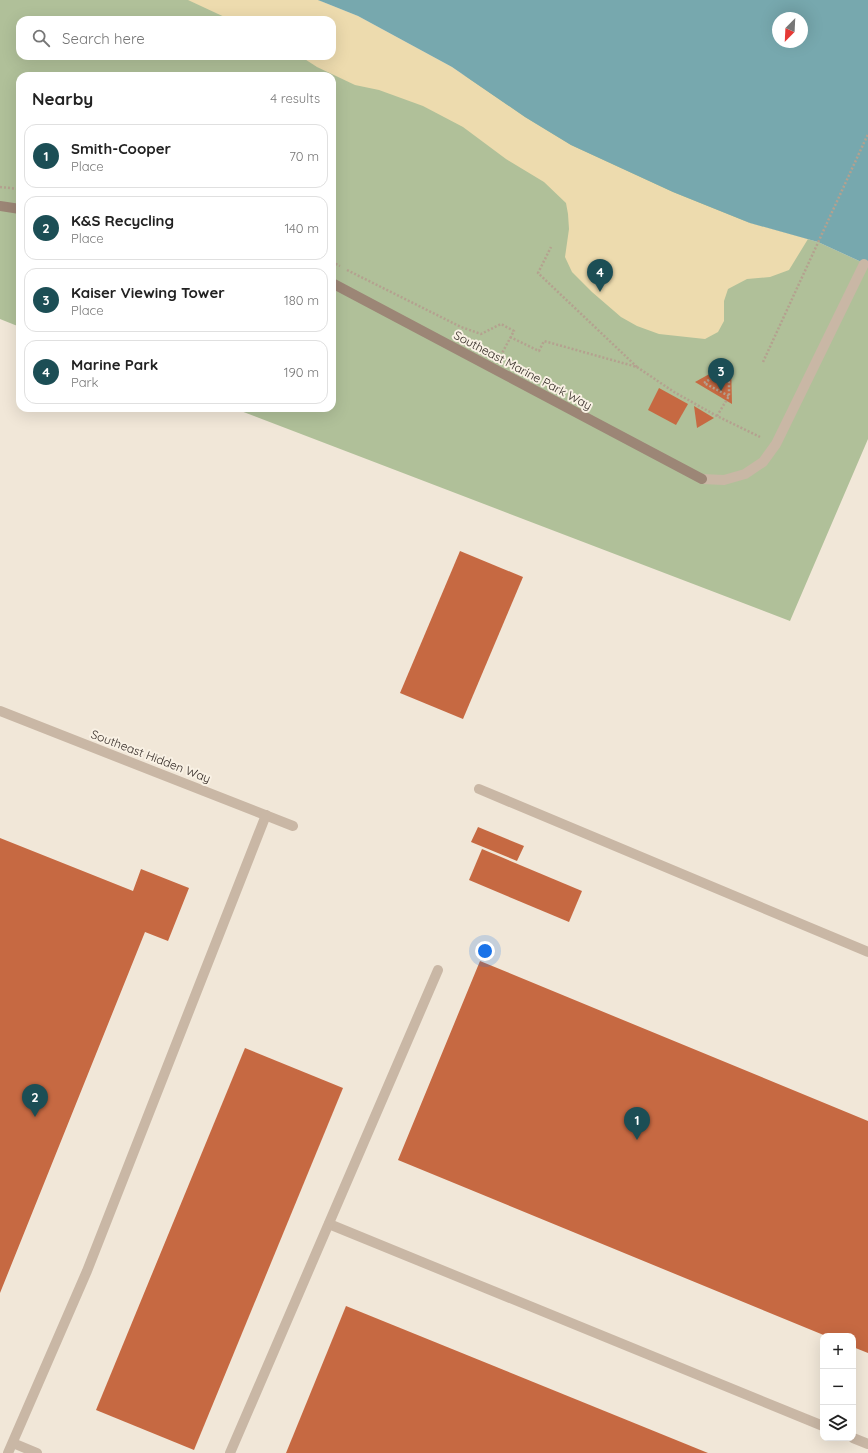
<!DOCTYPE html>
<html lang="en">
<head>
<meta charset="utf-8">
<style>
	body { margin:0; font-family:Quicksand,sans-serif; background:#f6f6f6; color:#222 }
	.controls { position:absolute; right:12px; bottom:12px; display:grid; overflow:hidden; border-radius:8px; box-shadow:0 4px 16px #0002 }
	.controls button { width:36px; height:36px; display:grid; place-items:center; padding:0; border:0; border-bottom:1px solid #e0e0e0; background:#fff; color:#222; font:20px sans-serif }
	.compass { position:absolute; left:772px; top:12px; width:36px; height:36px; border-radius:50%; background:#fff; box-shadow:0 4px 16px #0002; rotate:204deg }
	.you { position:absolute; left:485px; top:951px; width:14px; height:14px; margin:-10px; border:3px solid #fff; border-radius:50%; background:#1a73e8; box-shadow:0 0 0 6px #1a73e833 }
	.badge { display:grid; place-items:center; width:26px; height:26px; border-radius:50%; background:#1c4e55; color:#fff; font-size:13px; font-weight:700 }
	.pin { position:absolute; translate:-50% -33px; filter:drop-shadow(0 1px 2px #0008) }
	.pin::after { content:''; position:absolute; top:21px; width:14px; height:12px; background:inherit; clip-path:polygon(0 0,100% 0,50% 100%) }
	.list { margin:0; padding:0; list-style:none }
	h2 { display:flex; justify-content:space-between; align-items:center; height:52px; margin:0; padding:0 16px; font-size:17px }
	h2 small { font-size:13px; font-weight:400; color:#767676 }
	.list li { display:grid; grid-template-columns:26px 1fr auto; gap:12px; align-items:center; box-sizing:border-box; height:64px; margin:0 8px 8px; padding:0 8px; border:1px solid #e0e0e0; border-radius:12px }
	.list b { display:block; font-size:15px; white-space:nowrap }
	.list p { margin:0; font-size:13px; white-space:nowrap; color:#767676 }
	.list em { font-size:13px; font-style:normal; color:#767676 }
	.icon { flex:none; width:22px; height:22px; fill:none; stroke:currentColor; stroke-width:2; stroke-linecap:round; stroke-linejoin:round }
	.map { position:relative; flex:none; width:868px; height:1453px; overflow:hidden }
	.search { position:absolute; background:#fff; box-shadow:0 4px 16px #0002; left:16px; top:16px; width:320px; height:44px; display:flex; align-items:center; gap:10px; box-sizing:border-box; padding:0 14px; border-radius:12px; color:#767676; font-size:15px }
	.panel { position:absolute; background:#fff; box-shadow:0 4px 16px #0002; left:16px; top:72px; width:320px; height:340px; border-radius:12px }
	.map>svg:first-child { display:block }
</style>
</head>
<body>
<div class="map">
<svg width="868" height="1453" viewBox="0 0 868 1453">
	<rect width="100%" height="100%" fill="#f1e7d8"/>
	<!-- green -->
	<path fill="#b0c099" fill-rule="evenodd" d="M0,0H318L750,223L818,242L868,265V439L790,621L233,408H332V76H20V327L0,319ZM20,20H332V56H20Z"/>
	<!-- sand -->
	<polygon fill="#eddbae" points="188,0 318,0 358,16 452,67 525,117 571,145 673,192 750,223 808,239 789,270 770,277 747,279 728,289 724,301 724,321 718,332 705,339 659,334 637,326 621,317 592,292 572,272 565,257 569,229 568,214 566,203 544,182 506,159 463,127 423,106 379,90 355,85 317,67 300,56 332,56 332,20 231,20"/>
	<!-- water -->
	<path fill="#77a8ae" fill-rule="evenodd" d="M318,0H868V265L818,242L750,223L673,192L571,145L525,117L452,67L358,16ZM778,18H802V42H778Z"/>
	<!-- building -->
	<g fill="#c66942">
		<polygon points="731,362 732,404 695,382"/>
		<polygon points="659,388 688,404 676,425 648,410"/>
		<polygon points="694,406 714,418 697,428"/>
		<polygon points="460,551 523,577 463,719 400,693"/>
		<polygon points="478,827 524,846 517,861 471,842"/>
		<polygon points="0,838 133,891 141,869 189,888 168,941 145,932 0,1293"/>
		<polygon points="482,849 582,891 569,922 469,880"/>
		<polygon points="480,961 868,1121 868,1353 853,1347 853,1336 826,1336 398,1160"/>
		<polygon points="245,1048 343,1088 194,1450 96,1410"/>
		<polygon points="346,1306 708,1453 286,1453"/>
	</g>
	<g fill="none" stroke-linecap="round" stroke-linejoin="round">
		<!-- path -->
		<g stroke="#b4a18f" stroke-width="2.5" stroke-dasharray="2 2" stroke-linecap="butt">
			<polyline points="0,187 20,189"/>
			<polyline points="332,262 340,266"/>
			<polyline points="347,270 461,327 481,334 501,324 514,331 501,355"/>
			<polyline points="510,337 539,351 544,341 637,367 538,273 551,247"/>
			<polyline points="763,362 868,134"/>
			<polyline points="637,367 674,392 717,416 760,437"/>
			<polyline points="717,416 729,396 729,367 704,383 729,396"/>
		</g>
		<!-- lane -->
		<g stroke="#c9b7a5" stroke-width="10">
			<polyline points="702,479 724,480 745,474 763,462 776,444 864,264"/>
			<polyline points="0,711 293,826"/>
			<polyline points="479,789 868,952"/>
			<polyline points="329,1224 823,1426"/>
			<polyline points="853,1438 868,1444"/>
			<polyline points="13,1443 37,1453"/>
			<polyline points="8,1453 87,1271 266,815"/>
			<polyline points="230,1453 438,970"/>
		</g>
		<!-- secondary -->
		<g stroke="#9c8676" stroke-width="10">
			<polyline points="0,206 20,209"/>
			<polyline points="332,283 702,479"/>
		</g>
	</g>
	<g text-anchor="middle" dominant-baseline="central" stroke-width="4" stroke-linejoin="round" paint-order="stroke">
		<!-- street labels -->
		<g font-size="12" fill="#342b26" stroke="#f9f1e4">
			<text transform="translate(523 370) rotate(28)">Southeast Marine Park Way</text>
			<text transform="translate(151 756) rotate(21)">Southeast Hidden Way</text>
		</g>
	</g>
</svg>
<div class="controls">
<button>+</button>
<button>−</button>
<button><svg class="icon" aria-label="layers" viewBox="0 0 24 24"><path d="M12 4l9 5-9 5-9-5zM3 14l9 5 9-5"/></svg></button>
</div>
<svg class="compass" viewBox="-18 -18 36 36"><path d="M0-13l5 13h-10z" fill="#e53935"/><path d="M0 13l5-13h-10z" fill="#767676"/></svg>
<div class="you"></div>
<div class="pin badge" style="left:637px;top:1140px">1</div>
<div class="pin badge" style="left:35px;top:1117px">2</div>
<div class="pin badge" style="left:721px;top:391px">3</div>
<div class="pin badge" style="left:600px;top:292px">4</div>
<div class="search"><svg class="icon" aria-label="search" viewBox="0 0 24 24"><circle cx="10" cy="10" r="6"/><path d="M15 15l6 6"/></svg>Search here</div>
<section class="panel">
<h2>Nearby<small>4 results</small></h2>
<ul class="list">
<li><span class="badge">1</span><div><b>Smith-Cooper</b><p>Place</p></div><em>70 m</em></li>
<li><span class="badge">2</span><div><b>K&amp;S Recycling</b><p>Place</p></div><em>140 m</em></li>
<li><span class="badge">3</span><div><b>Kaiser Viewing Tower</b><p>Place</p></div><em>180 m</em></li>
<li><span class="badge">4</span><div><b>Marine Park</b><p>Park</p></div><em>190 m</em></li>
</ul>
</section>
</div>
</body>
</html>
